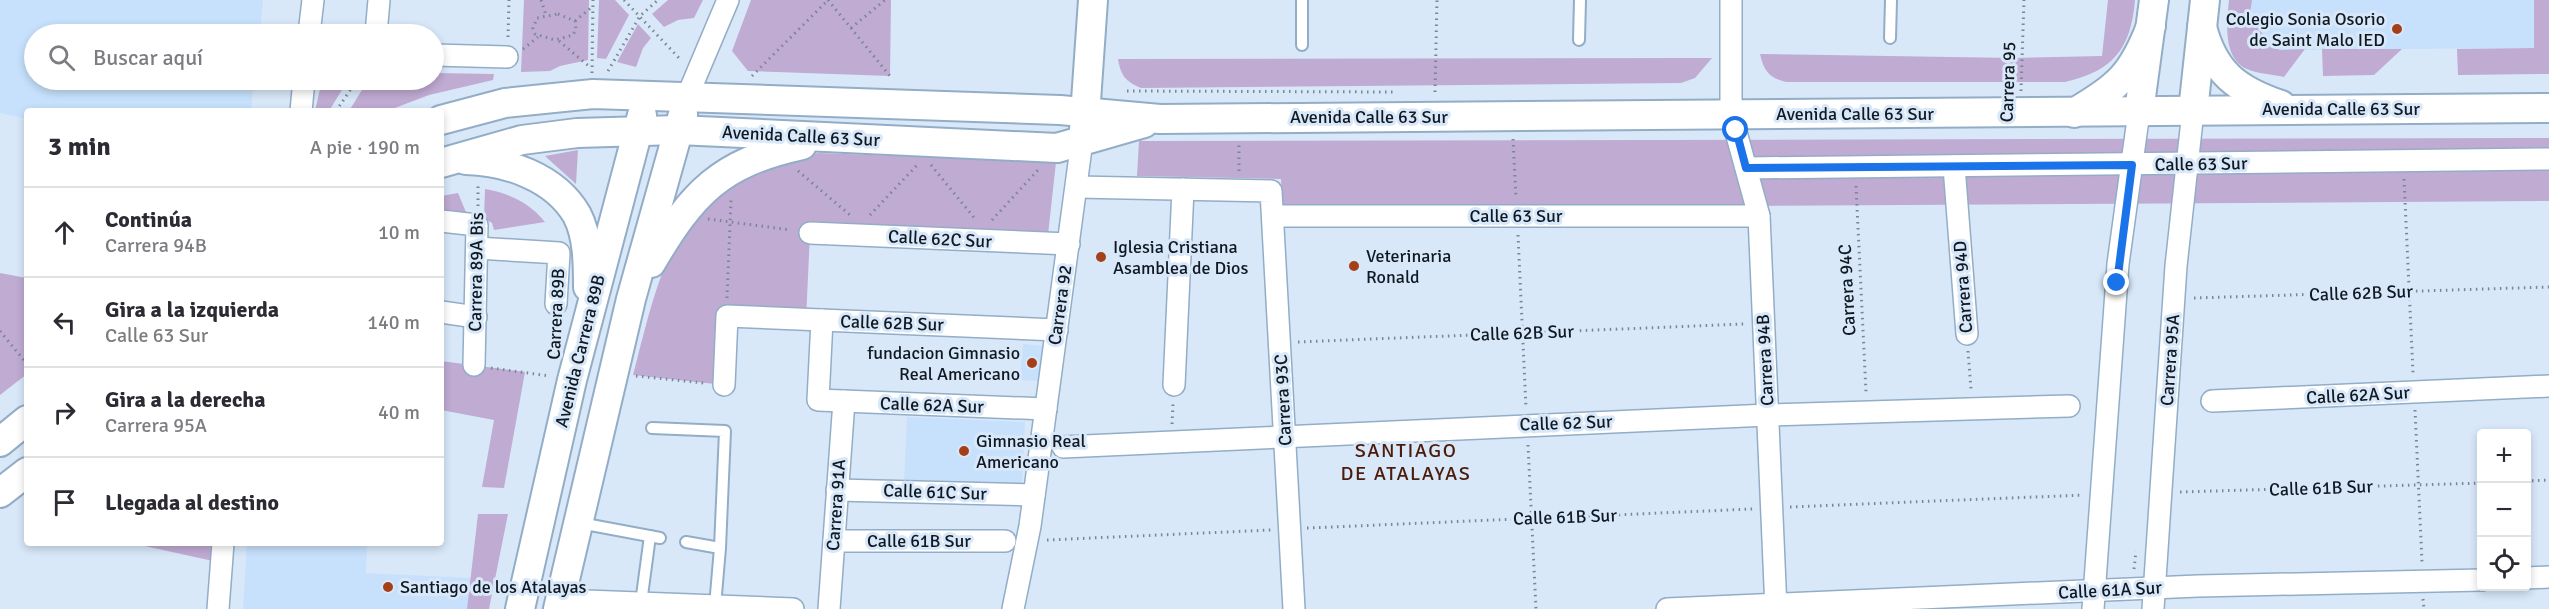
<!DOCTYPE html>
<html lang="es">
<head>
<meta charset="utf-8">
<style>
	body { margin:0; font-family:Signika,sans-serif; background:#f2f2f3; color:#2b2b33 }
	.controls { position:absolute; right:18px; bottom:18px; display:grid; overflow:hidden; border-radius:6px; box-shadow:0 3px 9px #0003 }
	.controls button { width:54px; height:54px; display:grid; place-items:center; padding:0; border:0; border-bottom:2px solid #e1e1e2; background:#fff; color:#2b2b33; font:30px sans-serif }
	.stop { position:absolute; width:18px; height:18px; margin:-14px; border:4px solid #1a73e8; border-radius:50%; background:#fff }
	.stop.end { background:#1a73e8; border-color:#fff; box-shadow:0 2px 6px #0008 }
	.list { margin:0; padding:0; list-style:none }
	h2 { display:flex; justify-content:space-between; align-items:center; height:78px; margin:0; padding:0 24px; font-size:26px }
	h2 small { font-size:20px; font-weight:400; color:#7c7c81 }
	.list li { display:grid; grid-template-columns:39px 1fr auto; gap:18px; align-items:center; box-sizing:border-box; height:90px; padding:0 24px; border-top:2px solid #e1e1e2 }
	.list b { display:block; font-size:22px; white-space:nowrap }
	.list p { margin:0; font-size:20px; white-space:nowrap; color:#7c7c81 }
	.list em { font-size:20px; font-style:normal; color:#7c7c81 }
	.icon { flex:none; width:33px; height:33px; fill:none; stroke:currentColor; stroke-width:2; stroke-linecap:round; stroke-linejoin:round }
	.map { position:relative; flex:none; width:2549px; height:609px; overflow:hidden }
	.search { position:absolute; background:#fff; box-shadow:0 3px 9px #0003; left:24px; top:24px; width:420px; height:66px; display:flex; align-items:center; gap:15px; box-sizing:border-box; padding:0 21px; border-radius:33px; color:#7c7c81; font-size:22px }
	.panel { position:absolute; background:#fff; box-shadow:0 3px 9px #0003; left:24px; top:108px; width:420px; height:438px; border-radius:6px }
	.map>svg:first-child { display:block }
</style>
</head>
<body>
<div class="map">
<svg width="2549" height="609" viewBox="0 0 2549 609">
	<rect width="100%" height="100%" fill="#d8e8f9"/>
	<!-- built -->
	<g fill="#c7e1fc">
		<polygon points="0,0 263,0 260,34 34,34 34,80 254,80 251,111 27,111 27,119 0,113"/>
		<polygon points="2252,0 2534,0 2534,48 2280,50 2268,43 2250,14"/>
		<polygon points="1023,344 1043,346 1040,381 1020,380"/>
		<polygon points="907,417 1025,422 1022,484 904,480"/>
		<polygon points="247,543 367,543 366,573 471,578 467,609 243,609"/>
	</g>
	<!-- green -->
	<g fill="#c0abd3">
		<polygon points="524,0 589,0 588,60 560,66 550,71 521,72"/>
		<polygon points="599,0 615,0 629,15 606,59 597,58"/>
		<polygon points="668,0 703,0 694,18 678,20 664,27 652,14"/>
		<polygon points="751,0 891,0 890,76 748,71 732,51"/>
		<path d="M2108,0H2135C2131,49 2113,71 2065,82H1786C1769,78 1764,71 1760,54L2014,58L2102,56Z"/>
		<path d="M2229,0H2252L2250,14L2268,43L2280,50L2305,49L2284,77C2272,74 2258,74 2247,69C2222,58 2227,21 2229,0Z"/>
		<polygon points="2534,0 2549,0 2549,74 2458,75 2457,49 2534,48"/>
		<polygon points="638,24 651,38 643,48 636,67 617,62"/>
		<polygon points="2322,49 2402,49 2374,75 2323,76"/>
		<path d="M1712,58L1695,78L1681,83L1141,88C1125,81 1121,76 1118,59Z"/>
		<polygon points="434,73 494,74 493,80 429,95 387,111 349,111 368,80 434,80"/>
		<polygon points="322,80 348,80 329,111 315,111"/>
		<polygon points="2549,138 2549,201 1282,209 1281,179 1137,176 1139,141"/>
		<polygon points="578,150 576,184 545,156"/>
		<path d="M818,153L1056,162L1047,244L810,233L806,320L727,316L724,385L633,375C652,304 665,225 731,181C751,168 795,158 818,153Z"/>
		<path d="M485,189C509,193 530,203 545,222L494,230L492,223L484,218Z"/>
		<polygon points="458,193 468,217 441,216 441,196"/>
		<polygon points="0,273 27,278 27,374 0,395"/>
		<polygon points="441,361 525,372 504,488 482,487 494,420 441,410"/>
		<polygon points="478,514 508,514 489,609 467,609"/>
		<polygon points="131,543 215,543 213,561"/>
	</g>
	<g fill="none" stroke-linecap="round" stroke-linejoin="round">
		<!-- lane casing -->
		<g stroke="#93adc7" stroke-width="14">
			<g id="lane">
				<polyline points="1890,38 1891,0"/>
				<polyline points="1579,40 1580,0"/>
				<polyline points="1302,45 1302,0"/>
				<polyline points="652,428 725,431 720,548"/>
				<polyline points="580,523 660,538"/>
				<polyline points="686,542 720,548 715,606"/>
				<polyline points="641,603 650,536"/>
			</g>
		</g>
		<!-- street casing -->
		<g stroke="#93adc7" stroke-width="24">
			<g id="street">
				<polyline points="1731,0 1731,114 1759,216 1776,609"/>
				<polyline points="309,34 313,0"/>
				<polyline points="376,34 379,0"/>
				<polyline points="434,55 507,57"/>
				<polyline points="687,97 728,0"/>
				<polyline points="301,111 304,80"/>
				<polyline points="1954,166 1967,334"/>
				<polyline points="1746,168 2549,159"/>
				<polyline points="1077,187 1271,191 1294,609"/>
				<polyline points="1273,216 1759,216"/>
				<polyline points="441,221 477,225 474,365"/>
				<polyline points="810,233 1069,244"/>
				<polyline points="477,248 559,253 556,304"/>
				<polyline points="441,312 476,317"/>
				<polyline points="822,320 818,400 1046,409"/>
				<polyline points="724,385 727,316 1057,330"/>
				<polyline points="1174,385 1183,189"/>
				<polyline points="2212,401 2549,386"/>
				<polyline points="1063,447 1768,415 2069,406"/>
				<polyline points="837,490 1034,495"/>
				<polyline points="834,541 1005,541"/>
				<polyline points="2526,578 2549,577"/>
				<polyline points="560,600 793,609"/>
				<polyline points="218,609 223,543"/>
				<polyline points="829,609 844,401"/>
				<polyline points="1013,609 1030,526 1082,141"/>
				<polyline points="1667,609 2198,586 2482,580"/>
				<polyline points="2093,609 2118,264 2139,112"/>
				<polyline points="2153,609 2176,266 2193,111"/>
			</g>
		</g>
		<!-- secondary casing -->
		<g stroke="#93adc7" stroke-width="32">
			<g id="secondary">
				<path d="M2202,27C2214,73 2237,90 2281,105"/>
				<polyline points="2193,111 2205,0"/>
				<polyline points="2139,112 2154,0"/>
				<path d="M2074,113C2118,86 2132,76 2151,26"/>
				<polyline points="441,120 505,103 593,94 1060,110 1160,119 2549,108"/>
				<polyline points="1084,130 1093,0"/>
				<path d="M466,160C507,161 555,177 577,215C588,236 588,264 588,287"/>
				<polyline points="441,163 522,140 577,133 678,130 1057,148 1144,123"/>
				<path d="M651,263C693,192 720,163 802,145"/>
				<polyline points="0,442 27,420"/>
				<polyline points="0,493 27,472"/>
				<polyline points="520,609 572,380 642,115"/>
				<polyline points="558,609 631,299 683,114"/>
			</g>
		</g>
		<!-- path -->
		<g stroke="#798693" stroke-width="3" stroke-dasharray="1.5 4.5" stroke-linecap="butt">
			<polyline points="541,0 546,15"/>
			<polyline points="624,0 679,58"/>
			<polyline points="828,0 890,76"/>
			<polygon points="558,14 575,21 576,29 573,35 555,40 535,34 533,28 537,18"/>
			<polyline points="575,21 592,7"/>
			<polyline points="851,28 885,0"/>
			<polyline points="508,37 509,0"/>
			<polyline points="559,41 591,68"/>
			<polyline points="523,49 538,37"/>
			<polyline points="608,71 640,16 658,0"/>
			<polyline points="592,73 593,0"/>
			<polyline points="752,76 828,0"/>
			<polyline points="1127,91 1394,92"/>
			<polyline points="2021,91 2024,0"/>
			<polyline points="1435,92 1437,0"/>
			<polyline points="336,111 357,80"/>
			<polyline points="1513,139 1516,198"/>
			<polyline points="931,165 976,220"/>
			<polyline points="798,171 850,215"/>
			<polyline points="1239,171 1239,141"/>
			<polyline points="2404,179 2413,373"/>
			<polyline points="1856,186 1866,392"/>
			<polyline points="478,206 478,183"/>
			<polyline points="870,215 919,163"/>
			<polyline points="708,219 791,230"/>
			<polyline points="992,220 1038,170"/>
			<polyline points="1518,235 1526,408"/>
			<polyline points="727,298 731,200"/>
			<polyline points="2194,298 2549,287"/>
			<polyline points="0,331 27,364"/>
			<polyline points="1298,342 1744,324"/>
			<polyline points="1968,351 1971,389"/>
			<polyline points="553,354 555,321"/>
			<polyline points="491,368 550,376"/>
			<polyline points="636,376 704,383"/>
			<polyline points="2415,410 2422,562"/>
			<polyline points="1172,424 1173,404"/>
			<polyline points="1528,445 1536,609"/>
			<polyline points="2526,481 2549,480"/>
			<polyline points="2180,492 2482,483"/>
			<polyline points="1790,507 2083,495"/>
			<polyline points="1307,528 1753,509"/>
			<polyline points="1047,540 1271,530"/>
			<polyline points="2134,569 2136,551"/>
			<polyline points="2423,599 2424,609"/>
		</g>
		<!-- lane -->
		<use href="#lane" stroke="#fff" stroke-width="10"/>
		<!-- street -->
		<use href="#street" stroke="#fff" stroke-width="21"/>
		<!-- secondary -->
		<use href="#secondary" stroke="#fff" stroke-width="28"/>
	</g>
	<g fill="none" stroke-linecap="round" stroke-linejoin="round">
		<!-- route -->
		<polyline stroke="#1a73e8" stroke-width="8" points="1736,130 1746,168 2132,165 2117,283"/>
	</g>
	<!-- markers -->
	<g fill="#a53f19" stroke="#d8e8f9" stroke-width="2">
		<circle cx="2397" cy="29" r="6"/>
		<circle cx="1101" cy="257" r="6"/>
		<circle cx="1354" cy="266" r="6"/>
		<circle cx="1032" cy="363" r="6"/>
		<circle cx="964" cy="451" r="6"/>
		<circle cx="388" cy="587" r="6"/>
	</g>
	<g text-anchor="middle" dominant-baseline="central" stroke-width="6" stroke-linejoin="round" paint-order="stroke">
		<!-- poi labels -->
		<g font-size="18" fill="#101923" stroke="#d8e8f9" text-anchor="start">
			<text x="2385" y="19" text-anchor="end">Colegio Sonia Osorio<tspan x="2385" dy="21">de Saint Malo IED</tspan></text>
			<text x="1113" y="247">Iglesia Cristiana<tspan x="1113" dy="21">Asamblea de Dios</tspan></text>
			<text x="1366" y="256">Veterinaria<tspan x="1366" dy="21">Ronald</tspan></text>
			<text x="1020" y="353" text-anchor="end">fundacion Gimnasio<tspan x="1020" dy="21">Real Americano</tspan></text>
			<text x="976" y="441">Gimnasio Real<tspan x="976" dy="21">Americano</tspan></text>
			<text x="400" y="587">Santiago de los Atalayas</text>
		</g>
		<!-- street labels -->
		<g font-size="18" fill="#101923" stroke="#d8e8f9">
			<text transform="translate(2008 82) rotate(-88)">Carrera 95</text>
			<text x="2341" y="109">Avenida Calle 63 Sur</text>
			<text x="1855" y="114">Avenida Calle 63 Sur</text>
			<text x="1369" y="117">Avenida Calle 63 Sur</text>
			<text transform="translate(801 136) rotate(3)">Avenida Calle 63 Sur</text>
			<text transform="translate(2201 164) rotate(-1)">Calle 63 Sur</text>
			<text x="1516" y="216">Calle 63 Sur</text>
			<text transform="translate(940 239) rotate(3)">Calle 62C Sur</text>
			<text transform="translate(476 272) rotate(-89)">Carrera 89A Bis</text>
			<text transform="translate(1963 287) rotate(-94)">Carrera 94D</text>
			<text transform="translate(1847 290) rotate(-93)">Carrera 94C</text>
			<text transform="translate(2361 293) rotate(-2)">Calle 62B Sur</text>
			<text transform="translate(1060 305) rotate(-82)">Carrera 92</text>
			<text transform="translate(556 314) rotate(-87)">Carrera 89B</text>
			<text transform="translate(892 323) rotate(2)">Calle 62B Sur</text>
			<text transform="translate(1522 333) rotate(-2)">Calle 62B Sur</text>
			<text transform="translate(580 351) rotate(-76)">Avenida Carrera 89B</text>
			<text transform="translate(1765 360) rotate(-93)">Carrera 94B</text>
			<text transform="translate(2170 360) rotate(-86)">Carrera 95A</text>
			<text transform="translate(2358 395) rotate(-3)">Calle 62A Sur</text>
			<text transform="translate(1283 400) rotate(-93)">Carrera 93C</text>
			<text transform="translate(932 405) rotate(2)">Calle 62A Sur</text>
			<text transform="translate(1566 423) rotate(-2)">Calle 62 Sur</text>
			<text transform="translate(2321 488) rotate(-2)">Calle 61B Sur</text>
			<text transform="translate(935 492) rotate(2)">Calle 61C Sur</text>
			<text transform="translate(836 505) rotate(-86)">Carrera 91A</text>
			<text transform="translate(1565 517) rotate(-2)">Calle 61B Sur</text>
			<text x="919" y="541">Calle 61B Sur</text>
			<text transform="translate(2110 590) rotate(-3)">Calle 61A Sur</text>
		</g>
		<!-- neighbourhood labels -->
		<g font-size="20" letter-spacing="1.5" fill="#4c1b09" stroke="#d8e8f9">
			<text x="1406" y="450">SANTIAGO<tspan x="1406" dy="23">DE ATALAYAS</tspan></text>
		</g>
	</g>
</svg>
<div class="controls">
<button>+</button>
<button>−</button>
<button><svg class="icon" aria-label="locate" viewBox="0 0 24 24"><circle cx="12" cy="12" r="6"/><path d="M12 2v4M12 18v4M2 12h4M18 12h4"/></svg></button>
</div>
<div class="stop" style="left:1736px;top:130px"></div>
<div class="stop end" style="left:2117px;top:283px"></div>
<div class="search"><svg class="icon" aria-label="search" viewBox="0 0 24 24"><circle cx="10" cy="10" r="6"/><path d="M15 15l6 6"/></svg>Buscar aquí</div>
<section class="panel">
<h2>3 min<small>A pie · 190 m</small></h2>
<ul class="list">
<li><svg class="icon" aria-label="ahead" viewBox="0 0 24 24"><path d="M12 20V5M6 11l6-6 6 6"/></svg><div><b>Continúa</b><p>Carrera 94B</p></div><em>10 m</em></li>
<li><svg class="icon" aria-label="left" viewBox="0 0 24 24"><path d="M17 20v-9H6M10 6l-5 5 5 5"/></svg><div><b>Gira a la izquierda</b><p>Calle 63 Sur</p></div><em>140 m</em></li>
<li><svg class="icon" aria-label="right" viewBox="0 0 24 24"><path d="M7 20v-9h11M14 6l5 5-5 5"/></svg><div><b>Gira a la derecha</b><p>Carrera 95A</p></div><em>40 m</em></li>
<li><svg class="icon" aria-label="arrive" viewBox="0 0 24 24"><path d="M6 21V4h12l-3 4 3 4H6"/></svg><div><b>Llegada al destino</b></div></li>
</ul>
</section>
</div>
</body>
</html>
